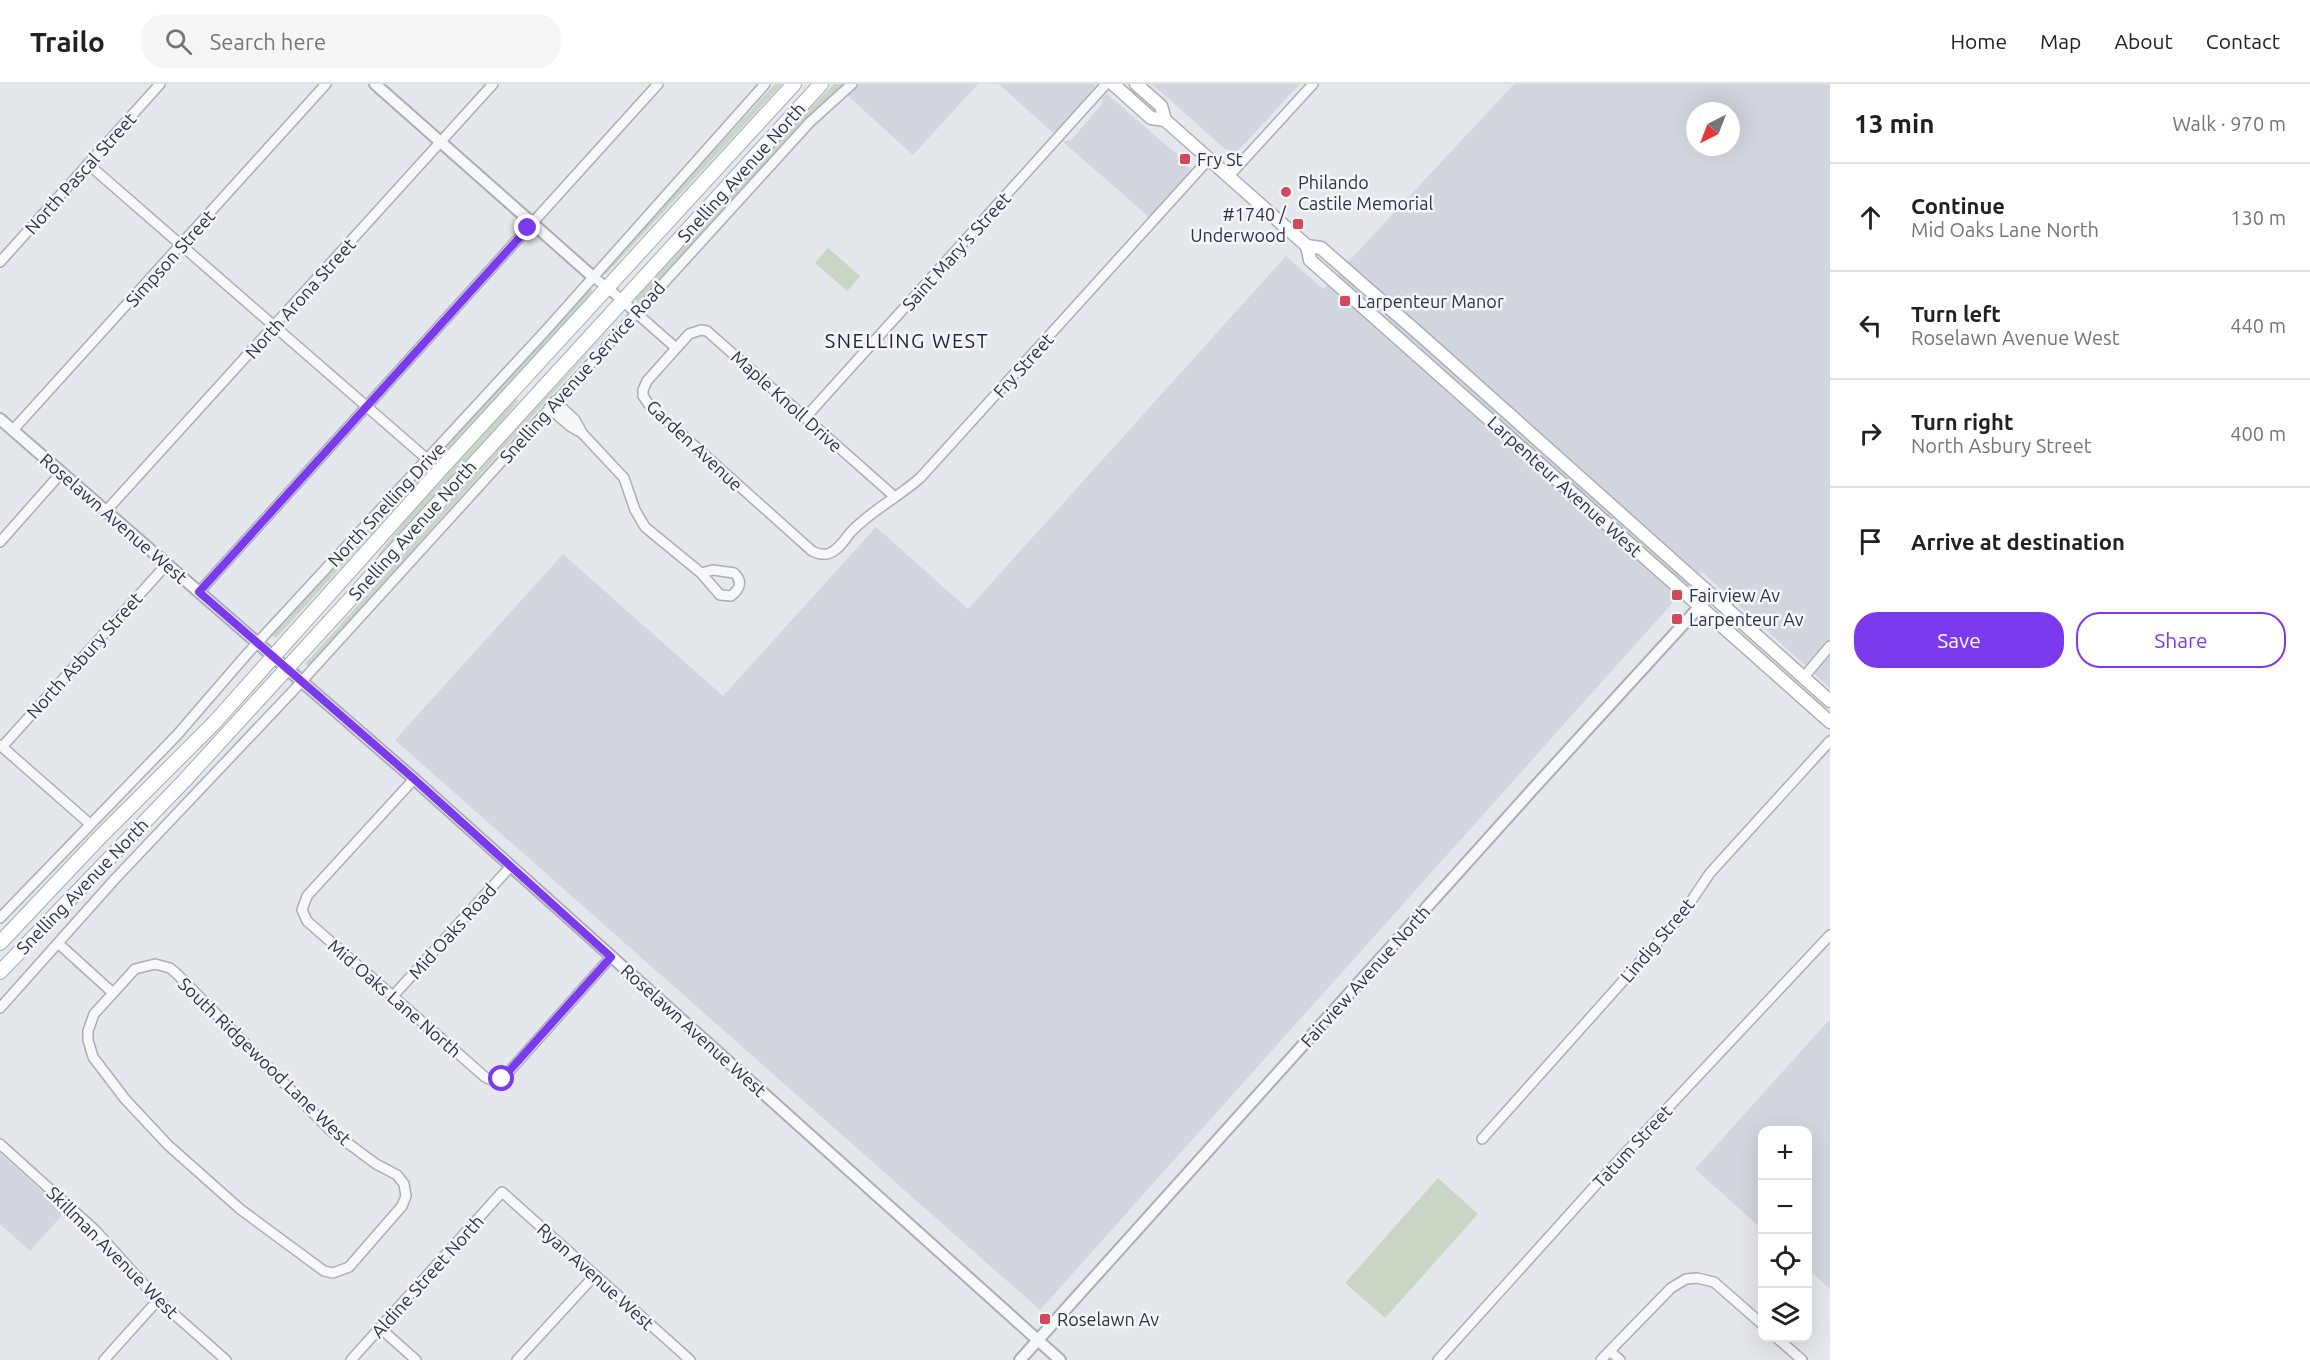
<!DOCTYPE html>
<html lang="en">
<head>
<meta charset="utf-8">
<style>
	body { margin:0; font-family:Ubuntu,sans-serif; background:#f6f6f6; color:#202124 }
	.controls { position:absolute; right:18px; bottom:18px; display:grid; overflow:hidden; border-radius:12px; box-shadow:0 6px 24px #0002 }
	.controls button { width:54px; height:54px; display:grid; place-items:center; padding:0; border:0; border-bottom:2px solid #e0e0e0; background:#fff; color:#202124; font:30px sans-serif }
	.compass { position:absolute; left:1686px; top:18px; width:54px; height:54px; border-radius:50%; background:#fff; box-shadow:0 6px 24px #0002; rotate:222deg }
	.stop { position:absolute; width:18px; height:18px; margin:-14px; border:4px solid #7c3aed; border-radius:50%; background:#fff }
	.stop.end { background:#7c3aed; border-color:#fff; box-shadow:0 2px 6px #0008 }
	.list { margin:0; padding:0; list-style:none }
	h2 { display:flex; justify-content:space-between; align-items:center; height:78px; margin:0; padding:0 24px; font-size:26px }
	h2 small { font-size:20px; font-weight:400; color:#757577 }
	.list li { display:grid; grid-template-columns:39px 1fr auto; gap:18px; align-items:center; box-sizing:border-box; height:108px; padding:0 24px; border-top:2px solid #e0e0e0 }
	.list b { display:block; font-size:22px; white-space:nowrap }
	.list p { margin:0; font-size:20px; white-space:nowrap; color:#757577 }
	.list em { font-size:20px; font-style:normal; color:#757577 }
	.actions { display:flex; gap:12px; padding:18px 24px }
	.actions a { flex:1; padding:14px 0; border:2px solid #7c3aed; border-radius:24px; text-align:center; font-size:21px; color:#7c3aed }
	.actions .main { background:#7c3aed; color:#fff }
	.icon { flex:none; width:33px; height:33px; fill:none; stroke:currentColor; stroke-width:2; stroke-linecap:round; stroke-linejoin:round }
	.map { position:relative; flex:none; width:1830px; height:1276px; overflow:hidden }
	header { display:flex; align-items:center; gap:36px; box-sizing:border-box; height:84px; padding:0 30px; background:#fff; border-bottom:2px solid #e0e0e0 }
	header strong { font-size:28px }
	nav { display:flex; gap:33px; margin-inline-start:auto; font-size:21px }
	.search { width:420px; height:54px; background:#f6f6f6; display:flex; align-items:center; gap:15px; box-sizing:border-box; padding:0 21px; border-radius:24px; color:#757577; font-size:22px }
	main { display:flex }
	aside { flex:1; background:#fff }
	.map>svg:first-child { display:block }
</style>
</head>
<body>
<header>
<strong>Trailo</strong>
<div class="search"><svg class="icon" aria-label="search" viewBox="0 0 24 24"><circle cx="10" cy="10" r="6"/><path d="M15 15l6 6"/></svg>Search here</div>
<nav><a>Home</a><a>Map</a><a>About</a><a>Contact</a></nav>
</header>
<main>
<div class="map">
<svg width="1830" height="1276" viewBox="0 0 1830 1276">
	<rect width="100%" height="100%" fill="#e4e7ec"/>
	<!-- built -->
	<g fill="#d2d6de" fill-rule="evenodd">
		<polygon points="858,0 978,0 913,71 847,11"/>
		<polygon points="999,0 1096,0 1084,19 1055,51"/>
		<polygon points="1152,0 1300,0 1236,69 1225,65"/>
		<path d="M1514,0H1830V604L1701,487L1040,1226L395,656L563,470L723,612L876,443L968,525L1286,172L1323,205ZM1695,27H1731V63H1695Z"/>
		<polygon points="1107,10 1188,80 1191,87 1149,133 1062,57 1071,56 1103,19 1102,14"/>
		<polygon points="1830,935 1830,1205 1808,1185 1808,1046 1762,1046 1762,1145 1695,1085"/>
		<polygon points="0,1069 65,1128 30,1167 0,1140"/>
	</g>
	<!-- green -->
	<g fill="#c9d6c5">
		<polygon points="775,0 782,0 606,190 605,186 622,167"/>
		<polygon points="834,0 844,0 803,38 639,217 636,217 636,214 767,69"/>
		<polygon points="828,164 860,192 847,207 815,179"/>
		<polygon points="589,205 592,206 592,209 276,554 272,552"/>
		<polygon points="623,231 324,565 309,582 305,580 530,330"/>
		<polygon points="516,314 518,317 488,355 381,473 378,471 409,432"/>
		<polygon points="1438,1094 1478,1130 1385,1234 1345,1199"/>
	</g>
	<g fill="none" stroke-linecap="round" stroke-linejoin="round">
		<!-- minor casing -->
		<g stroke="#a9aeb7" stroke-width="12">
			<g id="minor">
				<polyline points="88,80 427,375"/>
				<polyline points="1229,92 1313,0"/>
				<polyline points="0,178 160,0"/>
				<polyline points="592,192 608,204 676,264"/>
				<path d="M555,317L575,336L582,349L624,394L635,426L645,443L701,489L720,511L731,512C740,505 743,497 734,489L713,486L701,489"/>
				<polyline points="549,324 570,342 582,349"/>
				<polyline points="805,334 1106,0"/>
				<polyline points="13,346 326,0"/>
				<path d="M895,413L707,247L701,246L689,250L647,297L643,306V312L650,322L812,467C818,470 824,472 830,469C838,466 845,456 850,449C871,426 898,414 921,393L1209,75"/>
				<polyline points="106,427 493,0"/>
				<polyline points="0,458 62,388"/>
				<polyline points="199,508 658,0"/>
				<polyline points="1803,594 1830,562"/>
				<polyline points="0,661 90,740"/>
				<polyline points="2,663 167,480"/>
				<path d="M414,695L307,812L302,826L307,837L485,993C493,998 499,997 506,991L611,873"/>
				<polyline points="0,834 177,651 247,570 548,244 765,0"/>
				<polyline points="59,860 113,909"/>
				<polygon points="155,880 170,884 177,890 330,1046 376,1080 397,1091 404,1100 406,1112 402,1122 349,1183 333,1189 324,1187 240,1125 168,1061 125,1015 93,973 88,956 88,947 94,930 135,885"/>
				<polyline points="393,912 511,782"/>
				<polyline points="0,924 115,795 292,608 810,38 852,0"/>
				<polyline points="1482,1055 1681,832 1710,789 1830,657"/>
				<polyline points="0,1060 95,1146 158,1216 226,1276"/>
				<polyline points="380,1244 416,1276"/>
				<polyline points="1777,1254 1802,1276"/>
				<polyline points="1611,1268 1620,1276"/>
				<polyline points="104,1276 158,1216"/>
				<polyline points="351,1276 502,1108 690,1276"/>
				<polyline points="517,1276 595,1191"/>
				<polyline points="1438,1276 1603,1093 1830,851"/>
				<polyline points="1601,1276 1671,1204 1686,1195 1697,1194 1714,1198 1762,1240"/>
			</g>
		</g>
		<!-- tertiary casing -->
		<g stroke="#a9aeb7" stroke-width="14">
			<g id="tertiary">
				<polyline points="375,0 592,192"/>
				<polyline points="0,335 414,695 1060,1276"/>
				<polyline points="1020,1276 1532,706 1711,510"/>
			</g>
		</g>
		<!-- secondary casing -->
		<g stroke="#a9aeb7" stroke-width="15">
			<g id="secondary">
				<polyline points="1113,0 1151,34 1165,36"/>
				<polyline points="1136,0 1161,22 1165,36 1307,162 1321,164 1425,255 1830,617"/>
				<polyline points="1307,162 1310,176 1830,638"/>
			</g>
		</g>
		<!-- primary casing -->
		<g stroke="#a3abb8" stroke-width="16">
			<g id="primary">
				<polyline points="0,859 101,752 215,638 439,387 794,0"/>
				<polyline points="0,888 184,697 821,0"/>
			</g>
		</g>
		<!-- minor -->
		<use href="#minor" stroke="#f7f8fa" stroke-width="9"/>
		<!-- tertiary -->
		<use href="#tertiary" stroke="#f7f8fa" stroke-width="10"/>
		<!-- secondary -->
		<use href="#secondary" stroke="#fff" stroke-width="12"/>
		<!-- primary -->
		<use href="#primary" stroke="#fff" stroke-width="14"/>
	</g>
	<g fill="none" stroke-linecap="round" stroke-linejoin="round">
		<!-- route -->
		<polyline stroke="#7c3aed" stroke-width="8" points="502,995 611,873 414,695 199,508 528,144"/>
	</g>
	<!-- markers -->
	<g fill="#d1495b" stroke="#f4f6f9" stroke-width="2">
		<rect x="1179" y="69" width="12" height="12" rx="3"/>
		<circle cx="1286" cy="108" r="6"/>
		<rect x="1292" y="134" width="12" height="12" rx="3"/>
		<rect x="1339" y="211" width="12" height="12" rx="3"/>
		<rect x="1671" y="505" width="12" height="12" rx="3"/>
		<rect x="1671" y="529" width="12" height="12" rx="3"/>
		<rect x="1039" y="1229" width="12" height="12" rx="3"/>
	</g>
	<g text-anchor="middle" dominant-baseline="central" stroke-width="5" stroke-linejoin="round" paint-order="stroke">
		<!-- poi labels -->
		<g font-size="18" fill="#2b3445" stroke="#f4f6f9" text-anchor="start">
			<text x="1197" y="75">Fry St</text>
			<text x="1298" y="98">Philando<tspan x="1298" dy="21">Castile Memorial</tspan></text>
			<text x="1286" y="130" text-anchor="end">#1740 /<tspan x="1286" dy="21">Underwood</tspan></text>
			<text x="1357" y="217">Larpenteur Manor</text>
			<text x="1689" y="511">Fairview Av</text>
			<text x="1689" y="535">Larpenteur Av</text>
			<text x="1057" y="1235">Roselawn Av</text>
		</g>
		<!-- street labels -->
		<g font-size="18" fill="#2b3445" stroke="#f4f6f9">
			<text transform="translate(741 88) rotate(-48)">Snelling Avenue North</text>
			<text transform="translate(80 89) rotate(-48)">North Pascal Street</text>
			<text transform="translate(956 167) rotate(-48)">Saint Mary's Street</text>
			<text transform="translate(170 174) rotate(-48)">Simpson Street</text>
			<text transform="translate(300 214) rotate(-48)">North Arona Street</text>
			<text transform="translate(1023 281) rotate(-48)">Fry Street</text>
			<text transform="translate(582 288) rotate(-48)">Snelling Avenue Service Road</text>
			<text transform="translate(787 317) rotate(42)">Maple Knoll Drive</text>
			<text transform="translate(695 361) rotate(43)">Garden Avenue</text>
			<text transform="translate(1565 402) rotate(42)">Larpenteur Avenue West</text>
			<text transform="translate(386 420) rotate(-47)">North Snelling Drive</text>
			<text transform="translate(114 434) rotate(41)">Roselawn Avenue West</text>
			<text transform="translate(412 446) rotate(-48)">Snelling Avenue North</text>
			<text transform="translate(84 571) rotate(-48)">North Asbury Street</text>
			<text transform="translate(82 802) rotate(-46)">Snelling Avenue North</text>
			<text transform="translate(452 847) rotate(-48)">Mid Oaks Road</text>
			<text transform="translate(1657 856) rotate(-50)">Lindig Street</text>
			<text transform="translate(1365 892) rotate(-48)">Fairview Avenue North</text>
			<text transform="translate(395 914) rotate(41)">Mid Oaks Lane North</text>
			<text transform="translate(694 946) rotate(42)">Roselawn Avenue West</text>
			<text transform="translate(265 977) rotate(44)">South Ridgewood Lane West</text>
			<text transform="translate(1632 1062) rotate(-47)">Tatum Street</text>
			<text transform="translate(113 1168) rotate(45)">Skillman Avenue West</text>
			<text transform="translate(427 1192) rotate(-48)">Aldine Street North</text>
			<text transform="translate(596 1192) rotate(42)">Ryan Avenue West</text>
		</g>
		<!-- neighbourhood labels -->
		<g font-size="20" letter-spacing="1.5" fill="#1d2536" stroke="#f4f6f9">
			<text x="907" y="256">SNELLING WEST</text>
		</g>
	</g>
</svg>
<div class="controls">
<button>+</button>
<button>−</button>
<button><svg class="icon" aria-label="locate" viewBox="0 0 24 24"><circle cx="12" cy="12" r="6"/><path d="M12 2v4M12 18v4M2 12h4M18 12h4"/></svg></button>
<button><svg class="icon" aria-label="layers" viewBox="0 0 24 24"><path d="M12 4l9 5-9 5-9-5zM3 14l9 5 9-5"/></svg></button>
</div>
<svg class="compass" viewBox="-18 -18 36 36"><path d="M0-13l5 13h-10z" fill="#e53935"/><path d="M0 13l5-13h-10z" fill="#757577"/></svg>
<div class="stop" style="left:502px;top:995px"></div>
<div class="stop end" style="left:528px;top:144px"></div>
</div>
<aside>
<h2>13 min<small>Walk · 970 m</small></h2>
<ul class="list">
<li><svg class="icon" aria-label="ahead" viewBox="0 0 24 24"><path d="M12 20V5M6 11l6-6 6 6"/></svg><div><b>Continue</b><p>Mid Oaks Lane North</p></div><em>130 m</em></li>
<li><svg class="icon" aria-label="left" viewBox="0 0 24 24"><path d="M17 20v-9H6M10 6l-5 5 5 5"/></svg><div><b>Turn left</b><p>Roselawn Avenue West</p></div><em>440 m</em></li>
<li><svg class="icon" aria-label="right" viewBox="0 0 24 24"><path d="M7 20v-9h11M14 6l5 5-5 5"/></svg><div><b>Turn right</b><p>North Asbury Street</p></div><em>400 m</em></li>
<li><svg class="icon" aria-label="arrive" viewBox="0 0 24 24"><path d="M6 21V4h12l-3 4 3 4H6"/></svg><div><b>Arrive at destination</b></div></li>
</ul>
<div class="actions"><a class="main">Save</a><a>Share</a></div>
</aside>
</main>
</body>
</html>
